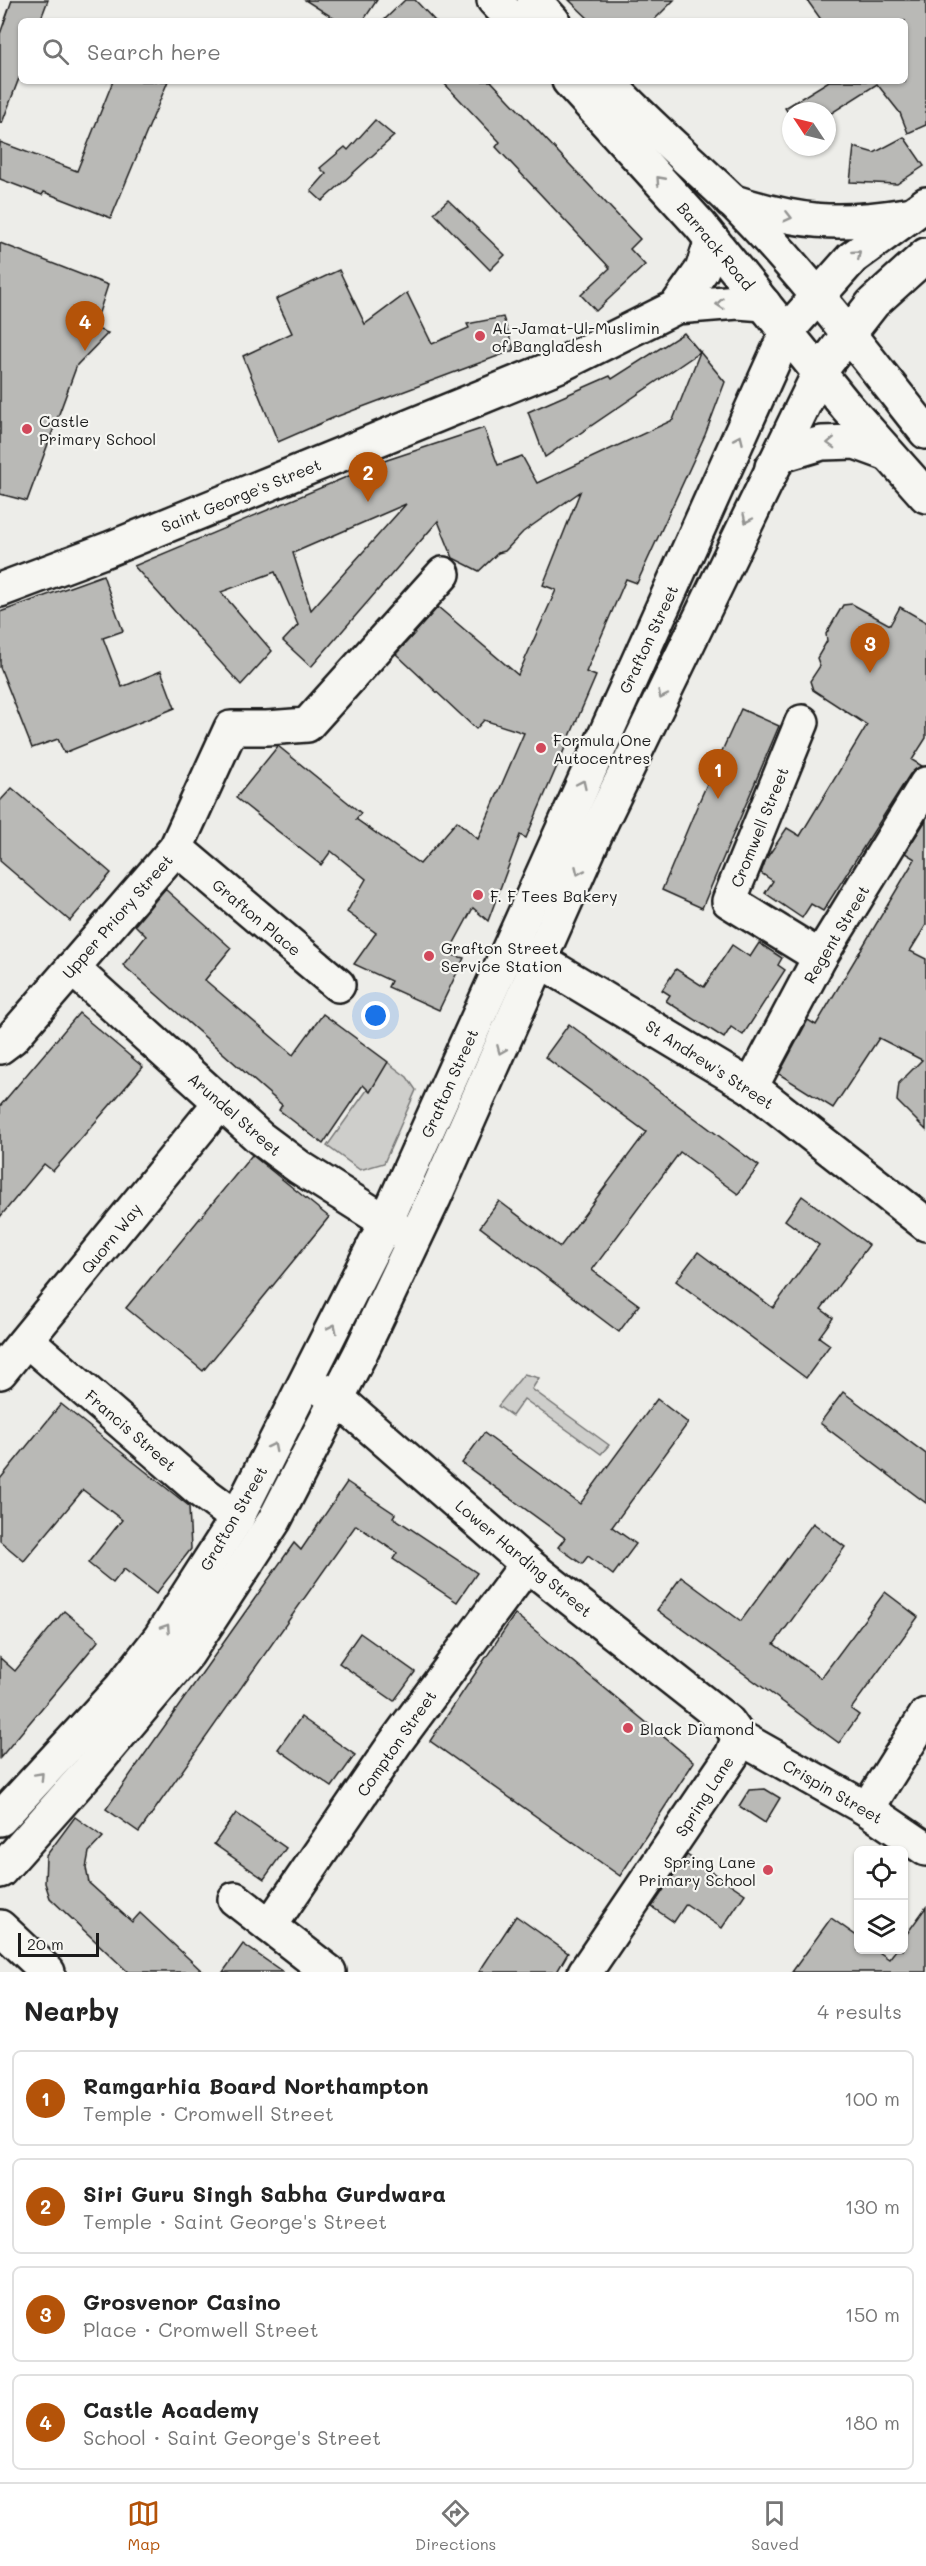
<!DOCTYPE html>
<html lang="en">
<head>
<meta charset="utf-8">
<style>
	body { margin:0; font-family:Mali,sans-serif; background:#f6f6f6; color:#222 }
	.controls { position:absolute; right:18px; bottom:18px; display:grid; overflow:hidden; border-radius:9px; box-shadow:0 2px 4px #0004 }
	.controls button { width:54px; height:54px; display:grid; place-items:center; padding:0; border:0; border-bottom:2px solid #e0e0e0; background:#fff; color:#222; font:30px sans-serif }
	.compass { position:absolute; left:782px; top:102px; width:54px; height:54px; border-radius:50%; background:#fff; box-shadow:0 2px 4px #0004; rotate:305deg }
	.scale { position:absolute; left:18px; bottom:15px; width:81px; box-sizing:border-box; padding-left:6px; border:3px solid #1c1c1c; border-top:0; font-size:16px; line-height:21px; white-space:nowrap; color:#1c1c1c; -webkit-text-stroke:4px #f6f6f2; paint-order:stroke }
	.you { position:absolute; left:376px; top:1016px; width:21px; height:21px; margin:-15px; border:4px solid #fff; border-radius:50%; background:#1a73e8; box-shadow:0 0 0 9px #1a73e833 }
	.badge { display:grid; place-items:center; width:39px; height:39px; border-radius:50%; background:#b45309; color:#fff; font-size:20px; font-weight:700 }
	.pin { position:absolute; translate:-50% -50px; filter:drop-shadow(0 2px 3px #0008) }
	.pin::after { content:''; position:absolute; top:32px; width:21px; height:18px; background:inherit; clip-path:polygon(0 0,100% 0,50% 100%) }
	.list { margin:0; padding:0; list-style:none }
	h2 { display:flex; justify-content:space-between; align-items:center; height:78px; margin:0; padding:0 24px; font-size:26px }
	h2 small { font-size:20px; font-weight:400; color:#767676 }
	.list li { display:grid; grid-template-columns:39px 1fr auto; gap:18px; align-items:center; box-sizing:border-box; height:96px; margin:0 12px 12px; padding:0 12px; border:2px solid #e0e0e0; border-radius:9px }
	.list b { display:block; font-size:22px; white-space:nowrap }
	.list p { margin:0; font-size:20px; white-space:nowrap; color:#767676 }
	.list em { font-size:20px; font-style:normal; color:#767676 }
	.icon { flex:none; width:33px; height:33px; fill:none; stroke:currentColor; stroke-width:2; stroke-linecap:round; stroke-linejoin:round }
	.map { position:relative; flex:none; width:926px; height:1972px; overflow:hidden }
	.search { position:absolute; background:#fff; box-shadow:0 2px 4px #0004; left:18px; right:18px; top:18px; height:66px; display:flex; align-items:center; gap:15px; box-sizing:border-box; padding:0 21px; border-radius:9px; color:#767676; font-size:22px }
	.sheet { height:510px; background:#fff }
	nav { display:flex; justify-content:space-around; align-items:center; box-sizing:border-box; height:84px; border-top:2px solid #e0e0e0; background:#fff; font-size:16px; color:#767676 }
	nav a { display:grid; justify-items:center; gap:3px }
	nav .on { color:#b45309 }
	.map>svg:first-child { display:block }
</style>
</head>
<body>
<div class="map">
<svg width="926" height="1972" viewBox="0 0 926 1972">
	<rect width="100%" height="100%" fill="#edede9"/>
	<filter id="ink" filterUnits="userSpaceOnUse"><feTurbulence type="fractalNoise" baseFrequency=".0167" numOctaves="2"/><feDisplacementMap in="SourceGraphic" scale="12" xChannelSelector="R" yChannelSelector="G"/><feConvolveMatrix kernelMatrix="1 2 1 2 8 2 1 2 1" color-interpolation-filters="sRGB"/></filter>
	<g filter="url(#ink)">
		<!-- green -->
		<g fill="#cececb" stroke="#757574" stroke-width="1.5">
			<polygon points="387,1062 407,1077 416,1090 384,1163 360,1170 327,1146"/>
			<polygon points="524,1374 539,1378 532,1389 609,1445 601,1454 524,1399 512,1416 498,1406"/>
		</g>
		<!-- building -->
		<g fill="#b9b9b6" stroke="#1c1c1c" stroke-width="1.5" fill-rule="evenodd">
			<polygon points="12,0 48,0 40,21 21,21 21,73 2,123 0,123 0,34"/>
			<polygon points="305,0 377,0 363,21 338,21"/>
			<polygon points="405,0 415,0 435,21 383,21"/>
			<polygon points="569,0 674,0 653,21 591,21"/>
			<polygon points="807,0 926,0 926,125 908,133 900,113 877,84 827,116 827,111 791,111 791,117 785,108 829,81 905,81 905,21 822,21"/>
			<polygon points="113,81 168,81 111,218 44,192 42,195 0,179 0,142 77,171"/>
			<polygon points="442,81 491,81 640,239 630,249 645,265 596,311 581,295 610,268 496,147 500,142"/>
			<polygon points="375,120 394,136 322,201 311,191 326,174 320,168 345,147 348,150"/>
			<polygon points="904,137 924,166 897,184 850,182 854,147 874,153"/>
			<polygon points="448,200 505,255 490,270 434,213"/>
			<polygon points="0,243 108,285 94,328 108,333 77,365 27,501 0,494"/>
			<polygon points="339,270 365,324 407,293 432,344 469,328 467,324 503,317 514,350 333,418 278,442 243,356 292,333 276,299"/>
			<path d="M684,333L725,382L705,435L637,583L626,579L586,672L596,676L526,838L520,835L488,921L473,908L448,954L464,958L439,1010L388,987L391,981L354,964L376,933L347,912L366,879L331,851L321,865L236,798L278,746L361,813L356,819L420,864L457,821L478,839L524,733L484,720L476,729L396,654L438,607L518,675L556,590L543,585L580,492L523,532L505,551L498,553L479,571L453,558L438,521L311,667L283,641L298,625L275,572L221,592L272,651L241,685L134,566L387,460L484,428L498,465L522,456L537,483L673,420L700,352L545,457L528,412L610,376L612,379ZM406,504L311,610L293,553Z"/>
			<polygon points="103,575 123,631 103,638 122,687 161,671 175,708 64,753 58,739 32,748 0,667 0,612"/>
			<polygon points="852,604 890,625 900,607 926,622 926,738 912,760 922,766 910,774 823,911 811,904 802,918 765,893 773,881 761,873 766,859 787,828 800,836 867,725 813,690 810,681 820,666 817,658 827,641 826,634 843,605"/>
			<polygon points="741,709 779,726 702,908 662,890 698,804"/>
			<polygon points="12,788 111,873 70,921 0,861 0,801"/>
			<polygon points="926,820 926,925 910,951 926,959 926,1130 897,1101 899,1083 922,1060 879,1038 833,1108 779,1074 808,1020 816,1025 915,859 905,853"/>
			<polygon points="165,889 231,948 205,980 293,1055 323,1014 388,1062 370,1092 363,1085 323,1144 279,1110 282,1105 123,965 146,936 135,925"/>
			<polygon points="759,943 782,958 778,965 785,970 743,1035 731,1027 724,1038 666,1001 670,995 662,990 676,969 704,987 732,945 750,957"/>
			<polygon points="79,1013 143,1067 53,1171 44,1164 0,1217 0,1106"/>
			<polygon points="569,1024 759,1166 738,1194 680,1152 592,1270 639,1305 619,1332 480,1227 499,1201 560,1247 646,1132 545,1057"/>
			<polygon points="252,1155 329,1217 203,1371 126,1308"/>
			<polygon points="802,1196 869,1245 821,1309 833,1318 819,1337 830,1345 806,1378 676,1281 698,1252 773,1308 819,1245 785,1220"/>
			<polygon points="843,1392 926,1454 926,1503 820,1423"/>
			<polygon points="657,1399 688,1423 612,1527 636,1544 613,1575 588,1556 582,1564 558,1547 565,1538 462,1463 484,1433 580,1504"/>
			<polygon points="61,1404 189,1506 191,1549 156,1594 124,1569 113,1583 88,1563 122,1520 83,1490 24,1561 0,1541 0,1479"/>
			<polygon points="347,1482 395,1514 393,1517 477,1573 457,1602 393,1559 397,1553 356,1525 139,1832 106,1809 294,1543 301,1550"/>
			<polygon points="813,1523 845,1547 774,1644 821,1678 885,1592 918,1617 851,1709 859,1715 839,1743 657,1610 681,1577 741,1621"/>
			<polygon points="64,1611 99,1640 0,1758 0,1658 15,1671"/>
			<polygon points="515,1614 694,1762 620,1876 430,1741"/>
			<polygon points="360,1633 415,1672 394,1701 339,1663"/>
			<polygon points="301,1717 355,1755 332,1787 278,1749"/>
			<polygon points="765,1789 780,1798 765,1823 739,1806 749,1790"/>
			<polygon points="236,1813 286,1848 264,1879 214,1844"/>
			<polygon points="75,1817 103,1837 89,1852 86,1868 89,1883 132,1922 140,1913 203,1972 128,1972 50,1898 45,1883 46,1856"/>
			<polygon points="687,1855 745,1894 722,1928 686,1904 674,1922 652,1907"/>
			<polygon points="926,1907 926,1972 792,1972 831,1918 858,1937 858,1950 876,1950 889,1959 896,1950 903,1950 903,1939"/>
			<polygon points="516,1916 568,1953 557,1972 479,1972"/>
			<polygon points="243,1944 283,1972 223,1972"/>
		</g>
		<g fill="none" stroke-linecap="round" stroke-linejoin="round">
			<!-- minor casing -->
			<g stroke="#1c1c1c" stroke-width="38">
				<g id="minor">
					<polyline points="676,307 702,270 712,240"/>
					<polyline points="0,590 109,549 560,365 676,307 738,302 764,304"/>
					<polyline points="802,722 729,901 820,957"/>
					<polyline points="176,848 338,985"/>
					<polyline points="516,946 751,1087 926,1224"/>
					<polyline points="72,968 260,1138 299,1167 410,1237"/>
					<polyline points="0,1047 12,1038 176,848 231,728 267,728 307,725 443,574"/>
					<polyline points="751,1087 820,957 926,784"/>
					<polyline points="27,1340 202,1492 237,1518"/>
					<polyline points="0,1372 220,1103"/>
					<polyline points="307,1381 337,1398 527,1564 729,1723 739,1737 867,1809 926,1849"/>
					<polyline points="867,1809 926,1715"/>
					<polyline points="235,1899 329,1972"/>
					<polyline points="270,1926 395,1743 527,1564"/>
					<polyline points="585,1972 732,1755 739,1737"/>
				</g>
			</g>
			<!-- major casing -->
			<g stroke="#1c1c1c" stroke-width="38">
				<g id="major">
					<path d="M731,201C799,223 837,226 906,215"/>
					<polyline points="772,467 782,455 822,443 855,442 888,454"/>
					<polyline points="0,1819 121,1688 160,1638 237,1518 386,1222 787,331 852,258 926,204"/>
					<polyline points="0,1871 87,1773 188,1653 274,1521 360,1354 434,1198 596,833 820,371 873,303 926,255"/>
					<polyline points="0,1927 48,1972"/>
				</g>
			</g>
			<!-- highway casing -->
			<g stroke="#1c1c1c" stroke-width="38">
				<g id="highway">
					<polyline points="494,0 514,21"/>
					<polyline points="534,0 553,21"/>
					<polyline points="569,81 700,225 846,406 926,496"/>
					<path d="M607,81C646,124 691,161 732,201C803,272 864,354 926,432"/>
				</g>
			</g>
			<!-- minor -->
			<use href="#minor" stroke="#f6f6f2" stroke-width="33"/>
			<!-- major -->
			<use href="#major" stroke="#f6f6f2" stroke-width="33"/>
			<!-- highway -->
			<use href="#highway" stroke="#f6f6f2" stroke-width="33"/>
		</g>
		<!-- one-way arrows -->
		<defs><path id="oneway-chevron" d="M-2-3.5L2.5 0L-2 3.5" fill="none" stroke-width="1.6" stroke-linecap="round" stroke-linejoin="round" transform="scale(1.5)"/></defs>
		<g stroke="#949492">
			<use href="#oneway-chevron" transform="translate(660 180) rotate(-132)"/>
			<use href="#oneway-chevron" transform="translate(788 217) rotate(14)"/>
			<use href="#oneway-chevron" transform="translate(857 254) rotate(-41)"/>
			<use href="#oneway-chevron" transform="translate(720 304) rotate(175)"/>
			<use href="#oneway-chevron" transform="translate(739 439) rotate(-66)"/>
			<use href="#oneway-chevron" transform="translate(831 443) rotate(178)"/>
			<use href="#oneway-chevron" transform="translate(747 519) rotate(115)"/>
			<use href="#oneway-chevron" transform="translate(662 695) rotate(115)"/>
			<use href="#oneway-chevron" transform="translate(582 784) rotate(-65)"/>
			<use href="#oneway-chevron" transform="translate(579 871) rotate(114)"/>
			<use href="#oneway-chevron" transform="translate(501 1050) rotate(113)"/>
			<use href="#oneway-chevron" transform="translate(333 1328) rotate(-64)"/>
			<use href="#oneway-chevron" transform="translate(273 1447) rotate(-63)"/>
			<use href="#oneway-chevron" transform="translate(166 1628) rotate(-57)"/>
			<use href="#oneway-chevron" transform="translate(40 1776) rotate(-47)"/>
		</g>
	</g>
	<!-- markers -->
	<g fill="#d1495b" stroke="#f6f6f2" stroke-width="2">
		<circle cx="480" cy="336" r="6"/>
		<circle cx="27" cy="429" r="6"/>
		<circle cx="541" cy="748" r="6"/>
		<circle cx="478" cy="895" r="6"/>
		<circle cx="429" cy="956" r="6"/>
		<circle cx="628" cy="1728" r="6"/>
		<circle cx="768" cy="1870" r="6"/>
	</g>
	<g text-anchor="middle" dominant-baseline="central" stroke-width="4.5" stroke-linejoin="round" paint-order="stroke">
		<!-- street labels -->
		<g font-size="16" fill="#1c1c1c" stroke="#f6f6f2">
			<text transform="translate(716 246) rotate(50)">Barrack Road</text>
			<text transform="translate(241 495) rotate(-22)">Saint George's Street</text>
			<text transform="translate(648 639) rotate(-65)">Grafton Street</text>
			<text transform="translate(759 827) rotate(-68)">Cromwell Street</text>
			<text transform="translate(117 916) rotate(-49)">Upper Priory Street</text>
			<text transform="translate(257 917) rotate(40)">Grafton Place</text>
			<text transform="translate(836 934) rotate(-59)">Regent Street</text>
			<text transform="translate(710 1064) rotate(33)">St Andrew's Street</text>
			<text transform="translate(449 1083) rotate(-66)">Grafton Street</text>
			<text transform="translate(235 1114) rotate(41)">Arundel Street</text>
			<text transform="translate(111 1238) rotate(-51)">Quorn Way</text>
			<text transform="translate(131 1430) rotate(41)">Francis Street</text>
			<text transform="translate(233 1518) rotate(-60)">Grafton Street</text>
			<text transform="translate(524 1558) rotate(40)">Lower Harding Street</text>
			<text transform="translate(396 1743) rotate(-55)">Compton Street</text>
			<text transform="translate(833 1791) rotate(30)">Crispin Street</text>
			<text transform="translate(704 1796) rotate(-57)">Spring Lane</text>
		</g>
		<!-- poi labels -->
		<g font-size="16" fill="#1c1c1c" stroke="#f6f6f2" text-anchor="start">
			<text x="492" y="327">AL-Jamat-Ul-Muslimin<tspan x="492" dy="18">of Bangladesh</tspan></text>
			<text x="39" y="420">Castle<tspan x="39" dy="18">Primary School</tspan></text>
			<text x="553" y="739">Formula One<tspan x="553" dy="18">Autocentres</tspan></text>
			<text x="490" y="895">F. F Tees Bakery</text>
			<text x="441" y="947">Grafton Street<tspan x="441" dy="18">Service Station</tspan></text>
			<text x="640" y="1728">Black Diamond</text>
			<text x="756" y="1861" text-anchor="end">Spring Lane<tspan x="756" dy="18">Primary School</tspan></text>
		</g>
	</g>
</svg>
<div class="controls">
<button><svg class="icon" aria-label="locate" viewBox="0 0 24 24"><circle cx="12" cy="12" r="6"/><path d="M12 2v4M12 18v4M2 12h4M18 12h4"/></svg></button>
<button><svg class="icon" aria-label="layers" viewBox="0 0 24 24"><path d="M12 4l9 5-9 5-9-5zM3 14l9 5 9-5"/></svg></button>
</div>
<svg class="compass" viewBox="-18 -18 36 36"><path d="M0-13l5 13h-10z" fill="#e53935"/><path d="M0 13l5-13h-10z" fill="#767676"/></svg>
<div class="scale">20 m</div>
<div class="you"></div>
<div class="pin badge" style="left:718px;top:799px">1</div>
<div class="pin badge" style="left:368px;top:502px">2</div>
<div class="pin badge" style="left:870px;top:673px">3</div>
<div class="pin badge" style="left:85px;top:351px">4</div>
<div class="search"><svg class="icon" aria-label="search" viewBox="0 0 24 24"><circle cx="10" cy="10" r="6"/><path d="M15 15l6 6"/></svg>Search here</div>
</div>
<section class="sheet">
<h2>Nearby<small>4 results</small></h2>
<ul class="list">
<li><span class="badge">1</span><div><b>Ramgarhia Board Northampton</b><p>Temple · Cromwell Street</p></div><em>100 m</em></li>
<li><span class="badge">2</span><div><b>Siri Guru Singh Sabha Gurdwara</b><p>Temple · Saint George's Street</p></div><em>130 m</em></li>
<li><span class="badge">3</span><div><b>Grosvenor Casino</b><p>Place · Cromwell Street</p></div><em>150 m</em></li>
<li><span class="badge">4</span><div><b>Castle Academy</b><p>School · Saint George's Street</p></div><em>180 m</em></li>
</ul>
</section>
<nav>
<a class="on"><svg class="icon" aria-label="map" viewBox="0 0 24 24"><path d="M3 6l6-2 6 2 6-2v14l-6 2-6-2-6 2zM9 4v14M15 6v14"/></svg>Map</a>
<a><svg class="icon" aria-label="directions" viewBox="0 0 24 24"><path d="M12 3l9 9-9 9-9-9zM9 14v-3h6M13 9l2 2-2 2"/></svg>Directions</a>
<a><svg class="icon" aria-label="saved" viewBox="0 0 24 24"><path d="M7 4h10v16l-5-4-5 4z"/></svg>Saved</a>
</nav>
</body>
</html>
